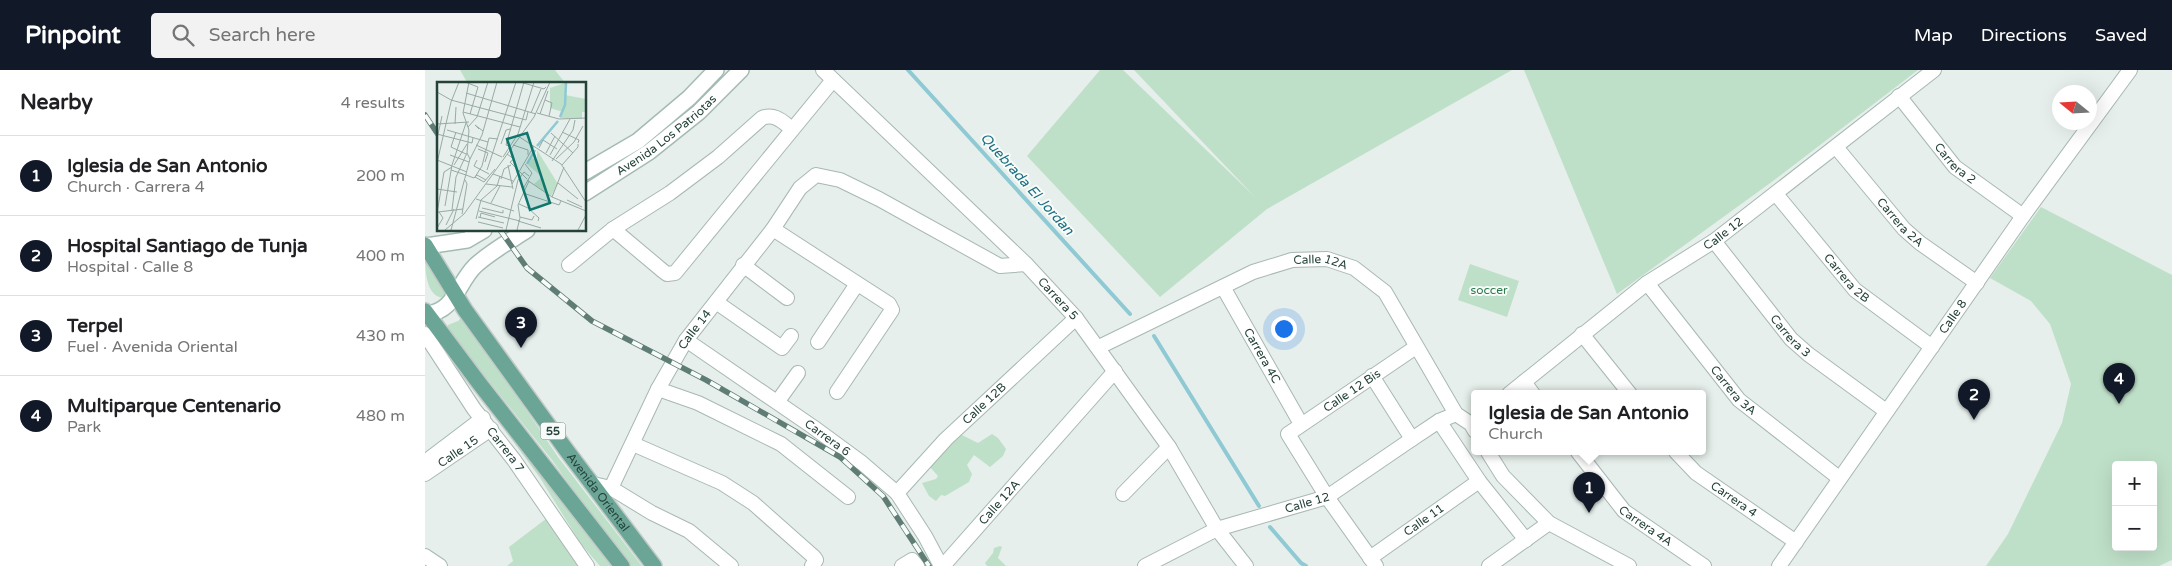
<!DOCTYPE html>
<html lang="en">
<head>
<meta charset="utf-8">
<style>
	body { margin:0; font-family:"Varela Round",sans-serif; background:#f2f2f2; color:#202124 }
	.controls { position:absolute; right:15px; bottom:15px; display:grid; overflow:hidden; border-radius:5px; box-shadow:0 5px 20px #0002 }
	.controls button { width:45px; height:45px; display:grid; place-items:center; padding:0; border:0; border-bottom:1px solid #e0e0e0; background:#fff; color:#202124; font:25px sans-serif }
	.compass { position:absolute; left:1627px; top:15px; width:45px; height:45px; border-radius:50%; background:#fff; box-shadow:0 5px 20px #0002; rotate:288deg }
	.you { position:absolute; left:858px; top:258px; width:18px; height:18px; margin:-12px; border:4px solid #fff; border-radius:50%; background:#1a73e8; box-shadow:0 0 0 8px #1a73e833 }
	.badge { display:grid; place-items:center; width:32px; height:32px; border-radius:50%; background:#111827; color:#fff; font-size:16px; font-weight:700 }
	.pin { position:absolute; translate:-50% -41px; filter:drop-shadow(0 1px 2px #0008) }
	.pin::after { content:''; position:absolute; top:26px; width:18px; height:15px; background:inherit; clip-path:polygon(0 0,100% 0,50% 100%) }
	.popup { position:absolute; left:1046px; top:320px; width:235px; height:65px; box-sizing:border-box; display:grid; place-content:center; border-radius:5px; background:#fff; filter:drop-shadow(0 1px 4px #0005); font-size:16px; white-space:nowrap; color:#757577 }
	.popup b { font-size:19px; color:#202124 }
	.popup::after { content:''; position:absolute; left:50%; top:100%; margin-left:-10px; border:10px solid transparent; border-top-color:#fff }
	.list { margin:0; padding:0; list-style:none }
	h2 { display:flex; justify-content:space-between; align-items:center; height:65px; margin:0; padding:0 20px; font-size:21px }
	h2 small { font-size:16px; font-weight:400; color:#757577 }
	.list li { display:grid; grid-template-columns:32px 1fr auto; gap:15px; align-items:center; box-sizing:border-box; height:80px; padding:0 20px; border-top:1px solid #e0e0e0 }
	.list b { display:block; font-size:19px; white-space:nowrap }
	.list p { margin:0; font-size:16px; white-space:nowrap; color:#757577 }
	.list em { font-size:16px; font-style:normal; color:#757577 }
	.icon { flex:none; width:28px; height:28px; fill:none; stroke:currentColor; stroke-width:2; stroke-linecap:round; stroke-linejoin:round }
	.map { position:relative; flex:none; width:1747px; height:496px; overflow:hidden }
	header { display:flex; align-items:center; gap:30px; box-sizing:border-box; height:70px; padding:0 25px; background:#111827; color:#fff }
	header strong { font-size:24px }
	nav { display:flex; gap:28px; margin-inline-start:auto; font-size:18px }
	.search { width:350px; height:45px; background:#f2f2f2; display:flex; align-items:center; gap:12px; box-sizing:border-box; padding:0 18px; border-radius:5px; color:#757577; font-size:19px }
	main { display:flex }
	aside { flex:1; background:#fff }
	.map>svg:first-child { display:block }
</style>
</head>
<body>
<header>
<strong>Pinpoint</strong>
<div class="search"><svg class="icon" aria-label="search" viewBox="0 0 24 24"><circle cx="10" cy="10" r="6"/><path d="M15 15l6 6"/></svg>Search here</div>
<nav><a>Map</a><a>Directions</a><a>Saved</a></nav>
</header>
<main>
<aside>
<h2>Nearby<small>4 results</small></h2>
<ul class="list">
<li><span class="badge">1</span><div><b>Iglesia de San Antonio</b><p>Church · Carrera 4</p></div><em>200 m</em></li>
<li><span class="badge">2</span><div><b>Hospital Santiago de Tunja</b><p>Hospital · Calle 8</p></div><em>400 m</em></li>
<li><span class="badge">3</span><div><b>Terpel</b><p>Fuel · Avenida Oriental</p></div><em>430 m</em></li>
<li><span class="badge">4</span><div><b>Multiparque Centenario</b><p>Park</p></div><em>480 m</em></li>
</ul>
</aside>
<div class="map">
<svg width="1747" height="496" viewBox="0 0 1747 496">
	<rect width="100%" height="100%" fill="#e6efeb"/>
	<!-- green -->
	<g fill="#bfe0c8" fill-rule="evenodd">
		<polygon points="35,0 130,0 141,14 43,14"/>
		<polygon points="675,0 698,0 829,126 709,0 1087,0 842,139 735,227 602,86"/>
		<polygon points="1099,0 1493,0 1348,111 1192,224"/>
		<path d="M1616,137L1747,205V490L1734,496H1561L1583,464L1637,353L1646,314L1625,254L1606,231L1565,208ZM1691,395H1728V477H1691Z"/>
		<path d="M0,183L24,221L19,228C0,227 0,198 0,183Z"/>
		<polygon points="1045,194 1094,211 1082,247 1033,230"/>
		<polygon points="38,246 133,387 217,496 206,496 172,453 127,390 31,270 23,259 23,255 33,251"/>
		<polygon points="43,309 194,496 175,496 156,474 115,408"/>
		<polygon points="535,364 553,373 567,364 573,368 581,379 578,386 565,397 549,385 542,395 547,404 544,412 520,426 516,425 511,431 504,426 497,413 511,409 513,406 505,397 510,387"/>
		<polygon points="126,445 160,496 82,496 88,491 84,477"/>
		<polygon points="575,476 577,477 573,488 581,496 562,496 560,493 568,483 569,478"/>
	</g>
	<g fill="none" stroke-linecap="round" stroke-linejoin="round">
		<!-- stream -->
		<g stroke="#8ec9d4" stroke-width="4">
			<polyline points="483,0 705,244"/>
			<polyline points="729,266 834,436"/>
			<polyline points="845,457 876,493 881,496"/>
		</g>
		<!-- street casing -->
		<g stroke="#a8b8b2" stroke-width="16">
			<g id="street">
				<path id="s1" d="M398,0L601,194L651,248L744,377L792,459L821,496"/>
				<path id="s2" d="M1474,26L1530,97L1598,146"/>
				<path id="s3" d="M1411,77L1479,159L1495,173L1552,213"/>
				<path id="s4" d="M1351,124L1430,220L1507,277"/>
				<path d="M188,159L245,123L293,87L337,48C350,43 358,52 367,59"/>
				<polyline points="348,159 464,234 467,240 412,322"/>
				<path id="s5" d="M1289,171L1366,269L1383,284L1461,341"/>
				<polyline points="144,195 188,159 238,201 242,204 250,203 408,10"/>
				<polyline points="318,195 362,228"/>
				<path id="s6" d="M1222,213L1314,330L1414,408"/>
				<path id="s7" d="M798,217L876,354"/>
				<polyline points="291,232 357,278 366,266"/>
				<path id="s8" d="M0,264L49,339L89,390L162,496"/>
				<polyline points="1157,264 1205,324"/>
				<path id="s9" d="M261,270L388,357L437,393L472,423L500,466L516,496"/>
				<polyline points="393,272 432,214"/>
				<path id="s10" d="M674,277L828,202L867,190L902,189L929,198L960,222L1031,344L1046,354L1050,361"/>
				<polyline points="947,306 987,369"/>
				<polyline points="1099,312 1108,324"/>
				<polyline points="233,319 273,333 356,374 423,427"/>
				<path id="s11" d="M1084,324L1222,213L1289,171L1509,0"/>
				<polyline points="353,331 373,303"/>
				<polyline points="1014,351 1054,411 1101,470"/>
				<polyline points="208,374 297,413 328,433 389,487 391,490 387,496"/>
				<polyline points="1063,382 1078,406 1124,453 1204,496"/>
				<path id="s12" d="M1153,382L1199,441L1279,496"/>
				<path id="s13" d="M1251,382L1271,403L1371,472"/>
				<polyline points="0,392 58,348"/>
				<path id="s14" d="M0,404L66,359"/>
				<path id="s15" d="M168,414L186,418L233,319L261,270L348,159L375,118L391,105L415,110L454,129L575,196L601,194"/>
				<polyline points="186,418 227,443 264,461 306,496"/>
				<path id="s16" d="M472,423L521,369L651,248"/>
				<polyline points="698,424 744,377"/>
				<polyline points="0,486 15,496"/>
				<path id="s17" d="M945,488L1054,411"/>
				<polyline points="477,496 487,490 492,496"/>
				<path id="s18" d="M518,496L690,301"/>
				<path id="s19" d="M720,496L792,459L902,427L987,369L1014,351L1031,344"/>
				<path id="s20" d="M951,496L902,427L863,364L991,277"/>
				<polyline points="1064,496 1124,453"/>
				<path id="s21" d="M1354,496L1598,146L1705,0"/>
			</g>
		</g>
		<!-- secondary casing -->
		<g stroke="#a4bbb3" stroke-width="18">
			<g id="secondary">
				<polyline points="160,102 213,71 264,28 291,0"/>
				<path id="s22" d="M160,123L224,82L274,42L316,0"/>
				<polyline points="1,176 42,170 59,160"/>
				<path d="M2,244C30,241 32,214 50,196C65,182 85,171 102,160"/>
			</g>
		</g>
		<!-- primary casing -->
		<g stroke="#c2cac8" stroke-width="18">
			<g id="primary">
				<path id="s23" d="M0,175L40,240L142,381L229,496"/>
				<polyline points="0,241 54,313 197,496"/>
			</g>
		</g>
		<!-- street -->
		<use href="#street" stroke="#fff" stroke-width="14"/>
		<!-- secondary -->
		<use href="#secondary" stroke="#fff" stroke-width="15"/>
		<!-- primary -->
		<use href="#primary" stroke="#6aa596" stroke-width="15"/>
		<!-- rail casing -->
		<g stroke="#5f7d75" stroke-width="5.5">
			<g id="rail">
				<polyline points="0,45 14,66"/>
				<polyline points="75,160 102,198 167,251 281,310 415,387 458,426 504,496"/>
			</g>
		</g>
		<!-- rail -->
		<use href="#rail" stroke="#f7fbf9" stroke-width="4" stroke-dasharray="11" stroke-linecap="butt"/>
	</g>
	<g text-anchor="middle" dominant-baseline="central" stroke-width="4" stroke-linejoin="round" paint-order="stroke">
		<!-- shield labels -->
		<rect fill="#f7fbf9" stroke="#637a73" stroke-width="1" x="115.5" y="352.5" width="25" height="17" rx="4"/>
		<g font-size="11" font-weight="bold" fill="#24423a">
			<text x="128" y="361">55</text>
		</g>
		<!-- street labels -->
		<g font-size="12" fill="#24423a" stroke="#f7fbf9">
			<text stroke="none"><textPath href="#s22" startOffset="100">Avenida Los Patriotas</textPath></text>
			<text stroke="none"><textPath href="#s2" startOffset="88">Carrera 2</textPath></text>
			<text stroke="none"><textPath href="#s3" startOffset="99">Carrera 2A</textPath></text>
			<text stroke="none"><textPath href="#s11" startOffset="268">Calle 12</textPath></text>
			<text stroke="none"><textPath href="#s10" startOffset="241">Calle 12A</textPath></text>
			<text stroke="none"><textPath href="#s4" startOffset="110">Carrera 2B</textPath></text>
			<text stroke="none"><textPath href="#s1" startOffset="328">Carrera 5</textPath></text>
			<text stroke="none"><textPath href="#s21" startOffset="304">Calle 8</textPath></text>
			<text stroke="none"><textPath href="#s15" startOffset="198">Calle 14</textPath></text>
			<text stroke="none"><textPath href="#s5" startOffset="122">Carrera 3</textPath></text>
			<text stroke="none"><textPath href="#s7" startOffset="79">Carrera 4C</textPath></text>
			<text stroke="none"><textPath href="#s6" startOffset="138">Carrera 3A</textPath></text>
			<text stroke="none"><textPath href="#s20" startOffset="236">Calle 12 Bis</textPath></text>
			<text stroke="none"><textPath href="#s16" startOffset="125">Calle 12B</textPath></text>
			<text stroke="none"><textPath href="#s9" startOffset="172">Carrera 6</textPath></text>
			<text stroke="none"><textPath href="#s8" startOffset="141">Carrera 7</textPath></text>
			<text stroke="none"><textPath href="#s14" startOffset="40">Calle 15</textPath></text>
			<text stroke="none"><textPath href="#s23" startOffset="302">Avenida Oriental</textPath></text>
			<text stroke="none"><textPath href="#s13" startOffset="75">Carrera 4</textPath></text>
			<text stroke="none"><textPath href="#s19" startOffset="175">Calle 12</textPath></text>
			<text stroke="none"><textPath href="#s18" startOffset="85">Calle 12A</textPath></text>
			<text stroke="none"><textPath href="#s17" startOffset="66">Calle 11</textPath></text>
			<text stroke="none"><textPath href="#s12" startOffset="101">Carrera 4A</textPath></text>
		</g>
		<!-- park labels -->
		<g font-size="12" fill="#2d7a4b" stroke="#f7fbf9">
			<text x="1064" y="220">soccer</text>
		</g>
		<!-- water labels -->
		<g font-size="14" font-style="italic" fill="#1c6f80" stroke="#f7fbf9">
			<text transform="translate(602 114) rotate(48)">Quebrada El Jordan</text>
		</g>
	</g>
	<!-- overview -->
	<g transform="translate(12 12)">
		<rect width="149" height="149" fill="#e6efeb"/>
		<path d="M128,1V13L149,17V30H145V37L123,36L126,30L113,26V6ZM100,68L121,102L114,114L97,102L105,95L91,83L95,76L100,78Z" fill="#bfe0c8"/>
		<path fill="none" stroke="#8ec9d4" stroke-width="2.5" d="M123,35L128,23L129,1M100,64L121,39M90,82L98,68"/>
		<path fill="none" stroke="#98aaa4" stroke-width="1" d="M28,0L41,5L33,32M32,0L26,31L32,48L30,71L33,77M83,0L107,7L109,5M0,10L14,18L89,38L91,30M29,11L99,32M108,18L115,21L112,34M26,30L83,45M94,31L104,7M100,31L122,37L149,36M103,32L111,9M0,42L32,40M18,42L19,25M31,45L40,35L51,0M42,47L38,43L46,49M10,48L51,60M19,50L14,65L29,72M125,50L142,58L141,61M114,51L136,71M0,52L35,61L36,56M81,54L124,82L149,120M0,57L5,34M64,62L69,48L73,47M39,63L65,75M76,63L91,68V73M72,64L69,63L87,0M102,66L106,58L120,67M41,67L51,71L48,80M109,71L118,54M70,72L77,77L73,80L90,97M13,73L32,80M113,73L133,37M66,75L81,52L97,0M119,77L137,60L146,44M0,78L30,90M40,78L37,84L52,92M115,79L136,48L138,38M0,81L14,20L22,0M17,83L30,62M71,83L76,107M125,83L141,65V62M58,87L47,100L38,95L45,84L52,56L61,57M14,88L29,93M50,88L79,0M56,92L76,99M29,93L37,96L40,93L49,98M64,97L67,87L74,83M90,98L115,115L149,129M121,101L141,117M49,102L75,105M75,102L97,64M0,107L20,110M86,107L95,91L88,82M86,111L122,123L124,119M115,115L127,85M39,117L77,129M130,118L145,125M54,121L63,104M82,122L91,126L102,136L101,139M8,124L15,83L29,41M45,126L66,131V128M15,128L19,95L30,71M42,129L83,139M1,130L26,127M0,131L7,90L15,85M25,132L30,102L28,98M41,135L67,141M83,135L95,138L97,134M43,136L44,131L58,135M39,137L44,118L60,104L63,94M81,139L104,146M41,140L66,146M9,143L17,127M0,146L6,136L2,130M8,148L27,132L97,35L113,0M14,148L33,77L45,53L60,0M69,148L81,98L87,90L92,94M80,148L83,136L81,123L92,99M141,148L149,133"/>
		<path fill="#0f766e" fill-opacity="0.15" stroke="#0f766e" stroke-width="2.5" d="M90,51L113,121L93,128L70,57Z"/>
		<rect width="149" height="149" fill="none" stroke="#24423a" stroke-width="2.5"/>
	</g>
</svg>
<div class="controls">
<button>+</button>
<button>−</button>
</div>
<svg class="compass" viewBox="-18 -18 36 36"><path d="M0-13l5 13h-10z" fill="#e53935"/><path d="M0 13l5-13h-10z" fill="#757577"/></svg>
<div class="you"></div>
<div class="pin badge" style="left:1164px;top:443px">1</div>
<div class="popup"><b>Iglesia de San Antonio</b>Church</div>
<div class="pin badge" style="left:1549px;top:350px">2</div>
<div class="pin badge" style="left:96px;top:278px">3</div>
<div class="pin badge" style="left:1694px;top:334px">4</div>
</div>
</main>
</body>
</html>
